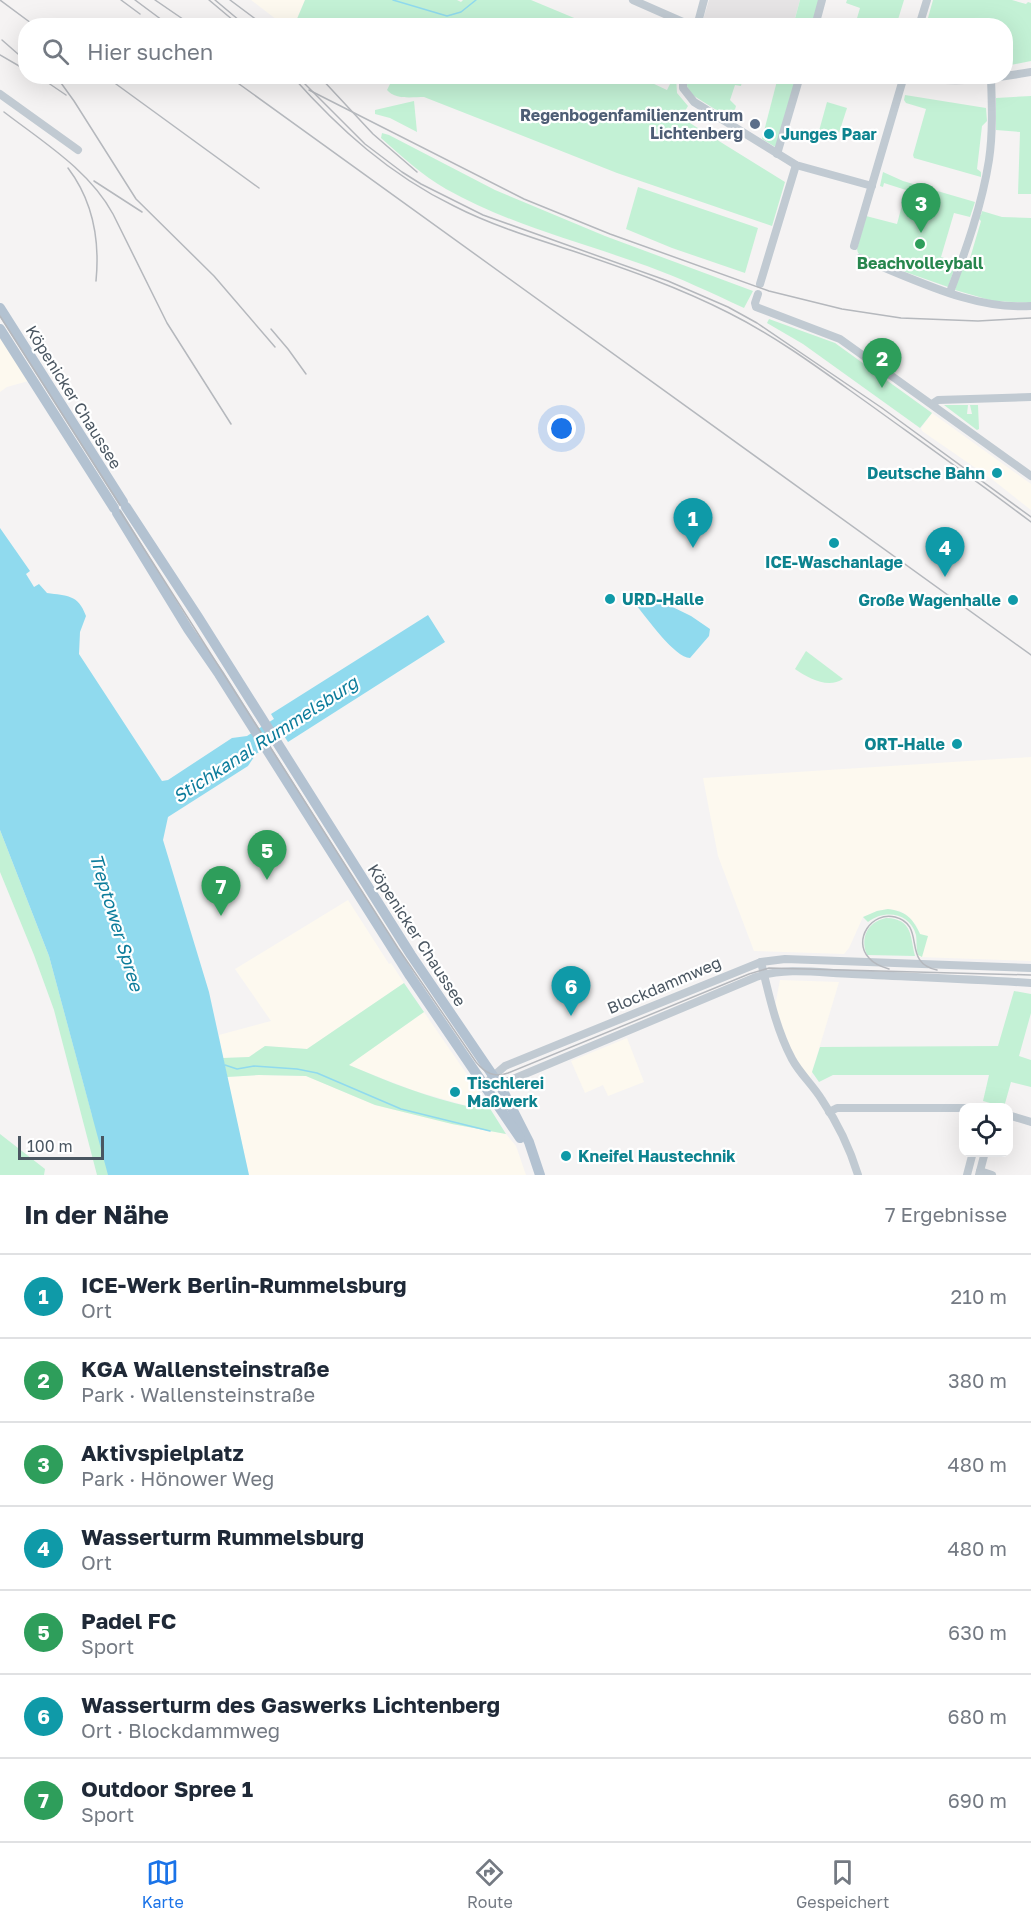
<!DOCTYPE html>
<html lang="de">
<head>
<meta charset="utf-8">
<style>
	body { margin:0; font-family:"Golos Text",sans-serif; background:#f6f6f7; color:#1f2937 }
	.controls { position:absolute; right:18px; bottom:18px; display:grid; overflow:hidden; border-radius:12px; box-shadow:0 6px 24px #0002 }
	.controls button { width:54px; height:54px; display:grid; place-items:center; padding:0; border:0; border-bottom:2px solid #e0e1e3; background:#fff; color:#1f2937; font:30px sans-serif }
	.scale { position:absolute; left:18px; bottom:15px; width:86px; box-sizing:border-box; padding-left:6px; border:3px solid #4a5661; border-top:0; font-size:16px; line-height:21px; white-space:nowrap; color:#4a5661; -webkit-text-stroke:4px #fff; paint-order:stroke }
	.you { position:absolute; left:562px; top:429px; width:21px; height:21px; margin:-15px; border:4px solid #fff; border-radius:50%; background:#1a73e8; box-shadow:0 0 0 9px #1a73e833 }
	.badge { display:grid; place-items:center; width:39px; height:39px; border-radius:50%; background:#1a73e8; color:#fff; font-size:20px; font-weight:700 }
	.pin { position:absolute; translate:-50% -50px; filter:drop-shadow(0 2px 3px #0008) }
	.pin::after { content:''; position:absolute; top:32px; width:21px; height:18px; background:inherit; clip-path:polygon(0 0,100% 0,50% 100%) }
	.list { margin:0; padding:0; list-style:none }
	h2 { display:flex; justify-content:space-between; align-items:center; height:78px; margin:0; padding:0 24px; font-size:26px }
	h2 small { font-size:20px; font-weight:400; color:#747a83 }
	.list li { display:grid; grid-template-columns:39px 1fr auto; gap:18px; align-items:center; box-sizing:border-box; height:84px; padding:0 24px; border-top:2px solid #e0e1e3 }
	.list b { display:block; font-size:22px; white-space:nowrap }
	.list p { margin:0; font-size:20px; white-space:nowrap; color:#747a83 }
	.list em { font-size:20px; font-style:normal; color:#747a83 }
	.icon { flex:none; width:33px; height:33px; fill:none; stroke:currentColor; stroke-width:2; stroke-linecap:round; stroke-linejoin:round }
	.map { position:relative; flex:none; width:1031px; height:1175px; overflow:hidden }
	.search { position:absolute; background:#fff; box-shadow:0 6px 24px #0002; left:18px; right:18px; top:18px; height:66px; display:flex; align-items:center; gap:15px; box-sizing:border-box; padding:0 21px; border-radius:24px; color:#747a83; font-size:22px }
	.sheet { height:666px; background:#fff }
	nav { display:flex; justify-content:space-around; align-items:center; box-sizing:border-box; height:84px; border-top:2px solid #e0e1e3; background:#fff; font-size:16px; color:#747a83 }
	nav a { display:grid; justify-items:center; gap:3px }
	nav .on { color:#1a73e8 }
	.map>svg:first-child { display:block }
</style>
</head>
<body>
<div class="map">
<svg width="1031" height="1175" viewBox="0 0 1031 1175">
	<rect width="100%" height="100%" fill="#f5f3f3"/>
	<!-- commercial -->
	<g fill="#fdf9ef">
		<polygon points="251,0 305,0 294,25 285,26"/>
		<polygon points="0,329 32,380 7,387 0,392"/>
		<polygon points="932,413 1031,484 1031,510 993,480 922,431 921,428"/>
		<polygon points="1031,757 1031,961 918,957 920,934 916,925 908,916 900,911 888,909 877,911 863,917 849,948 844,954 754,951 718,856 703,778"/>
		<polygon points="348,900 389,964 391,963 404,983 307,1049 265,1046 249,1057 223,1058 219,1035 271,1021 235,969"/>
		<polygon points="780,980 839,982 810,1079 792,1053 775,1006"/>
		<polygon points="424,1012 484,1099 471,1107 415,1091 348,1065"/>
		<polygon points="627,1038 644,1082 608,1096 603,1085 585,1093 571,1061"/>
		<polygon points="259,1075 306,1076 375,1105 452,1124 506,1134 516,1146 526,1175 249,1175 227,1077"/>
	</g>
	<!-- education -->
	<polygon fill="#e6e4e5" points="709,0 800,0 793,25 701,26"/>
	<!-- green -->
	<g fill="#c3f1d5">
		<polygon points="305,0 457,0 461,2 463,0 531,0 591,25 294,26"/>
		<polygon points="800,0 820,0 812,25 793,26"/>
		<polygon points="847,0 904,0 896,26 855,25 860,8 846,3"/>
		<polygon points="933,0 1012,0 1026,4 1028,2 1031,3 1031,61 1006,66 1006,26 926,25"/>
		<path d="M637,76L667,90L671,82L669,81L671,77H676L677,93L688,106L682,116L685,120L785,182L772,226L617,173L424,97C412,97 395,100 387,90L391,82L386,77Z"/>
		<polygon points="687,76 743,77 741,86 735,85 730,100 736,106 732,120 691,94 686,84"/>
		<polygon points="778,77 798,77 777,148 762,139"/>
		<polygon points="905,95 986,108 987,121 982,126 977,169 981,172 981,177 914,158 913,155 926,109 906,103 904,100"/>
		<polygon points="1031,96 1031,194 1018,194 1020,132 996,130 996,98"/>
		<polygon points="414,101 417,132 390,118 375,114 375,110"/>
		<polygon points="827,102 847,108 838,136 819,131"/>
		<path d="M382,133L389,135L495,190L605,236L753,291L744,308C712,293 680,278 647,266C580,242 508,224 446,189C422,175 401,156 381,138Z"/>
		<polygon points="883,172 903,181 975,202 970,217 954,213 941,257 954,261 956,264 948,287 863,257 858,253 857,249 866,216 897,224 906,190 884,183 883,187 880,186"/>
		<polygon points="638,187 758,228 745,273 672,248 626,229"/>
		<polygon points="982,211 1002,217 1031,218 1031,303 993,301 955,290 962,263 968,265 981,221 978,218 979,214 981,215"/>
		<polygon points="769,319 835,343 932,413 920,428 803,344 767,323"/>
		<polygon points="944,405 968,405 967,414 972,414 970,405 978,405 979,429 977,430"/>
		<path d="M806,651L843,679C828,689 808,678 795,669Z"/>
		<polygon points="0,830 49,956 92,1115 97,1119 112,1175 97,1175 54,1010 34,955 0,872"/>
		<path d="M888,909C905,911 913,918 920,934L928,936L922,957L918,955C916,948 917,942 916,935C910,913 885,909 868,922L863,917L877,911Z"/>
		<path d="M886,918C913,919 910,936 915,956L867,955C860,938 867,922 886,918Z"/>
		<path d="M404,983L424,1012L349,1065C389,1082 429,1098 471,1107L484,1099L506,1134L452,1124L375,1105L306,1076L259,1075L227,1077L223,1058L249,1057L265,1046L307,1049Z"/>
		<polygon points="1014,991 1031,994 1031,1013 1019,1056 1031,1060 1031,1087 1011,1082 1004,1107 983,1101 989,1075 833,1075 819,1082 812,1072 820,1047 998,1046"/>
		<polygon points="0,1134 45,1169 44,1175 0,1175"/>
	</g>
	<!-- water -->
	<g fill="#90daee">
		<path d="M0,528L30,571L26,574L34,587L39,584L47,593C67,596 78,594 86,616L80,632L79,654L162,781L168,780L232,738L247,736L274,719L271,714L428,615L445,642L288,742L284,736L256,754L248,766L168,817L163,840L209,992L249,1175H108L49,956L0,830Z"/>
		<path d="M646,594L691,616L710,629L709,636L690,658C675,658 647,618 636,605V603Z"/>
	</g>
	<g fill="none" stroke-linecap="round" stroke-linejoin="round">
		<!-- stream -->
		<g stroke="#90daee" stroke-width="1.5">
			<polyline points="393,0 447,16 461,12 476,0"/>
			<polyline points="225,1065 237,1069 254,1066 297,1069 317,1073 401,1109 490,1131"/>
		</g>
		<!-- minor -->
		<g stroke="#c1cad2" stroke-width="8">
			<polyline points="633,0 692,26"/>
			<polyline points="697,26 704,0"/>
			<polyline points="815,26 822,0"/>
			<polyline points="919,26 927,0"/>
			<polyline points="683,76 683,88 694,102 796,165 872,186"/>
			<path d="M916,76C953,85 995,78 1031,72"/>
			<polyline points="0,94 78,150"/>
			<polyline points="777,154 800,76"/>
			<polyline points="854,246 904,76"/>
			<path d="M860,258C915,279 972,310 1031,306"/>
			<polyline points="760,284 796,165"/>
			<path d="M950,292C966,250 982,205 989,160C993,133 992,105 991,78"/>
			<polyline points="758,294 755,303 756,307 840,339 1031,476"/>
			<polyline points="932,404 938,400 1031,397"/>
			<path d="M761,962C769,995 776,1029 792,1059C800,1074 813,1085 822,1100C837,1122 850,1149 858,1175"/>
			<polyline points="490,1079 505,1066 761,962 785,959 1031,968"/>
			<path d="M487,1090L756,977C786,967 821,973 852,974C912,977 971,979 1031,983"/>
			<polyline points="829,1112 837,1108 976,1108"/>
			<polyline points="1008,1115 1031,1122"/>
			<polyline points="980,1171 992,1175"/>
			<polyline points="967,1175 973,1152"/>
			<polyline points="979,1175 985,1152"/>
		</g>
		<!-- major -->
		<g stroke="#b3c2d1" stroke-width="10">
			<polyline points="0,308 123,502"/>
			<polyline points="0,329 114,508"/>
			<polyline points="126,507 198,617 411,955 502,1089 529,1142 540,1175"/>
			<polyline points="117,513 188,629 219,674 410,976 520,1138"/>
		</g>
		<!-- tram -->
		<g stroke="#b5b8bd" stroke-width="1.5">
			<polyline points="215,0 246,26"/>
			<polyline points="230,0 265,26"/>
			<polyline points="297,76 365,144 402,172 421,184 483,215 668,281 728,307 757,323 882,408 1031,517"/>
			<polyline points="319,76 373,134 417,172"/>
			<polyline points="0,316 120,505"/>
			<path d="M120,511L398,948L476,1062C485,1073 494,1078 508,1073L749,974L769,968L1031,975"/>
			<path d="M889,969C882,967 874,964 869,958C852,940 872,911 895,917C927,925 901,963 937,970"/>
		</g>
		<!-- rail -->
		<g stroke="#b5b8bd" stroke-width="1.5">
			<polyline points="0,0 35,26"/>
			<polyline points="121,0 140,14"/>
			<polyline points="135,0 170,26"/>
			<polyline points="155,0 193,26"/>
			<polyline points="209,0 240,26"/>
			<polyline points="2,40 26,61"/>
			<polyline points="0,55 26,70"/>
			<polyline points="38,76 66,95"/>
			<polyline points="56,76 74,101 136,199 214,276 275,347"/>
			<polyline points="105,76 259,188"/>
			<polyline points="228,76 1031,655"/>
			<path d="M292,76C339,129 390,175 454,206C491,225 533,238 573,251C626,269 678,287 729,313C779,338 824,372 869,404C923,443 978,482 1031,522"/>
			<polyline points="309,90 524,199 610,234 769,291 842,309 901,318 978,321 1031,318"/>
			<path d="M4,112C43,142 89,170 113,214L167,323L231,424"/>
			<path d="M68,168C93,201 100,240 96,281"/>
			<polyline points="94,181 142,212"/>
			<polyline points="271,329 288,349 306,374"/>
		</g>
	</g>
	<!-- markers -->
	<circle fill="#5c6f8a" stroke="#fff" stroke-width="2" cx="755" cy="124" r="6"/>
	<g fill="#0f9aa8" stroke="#fff" stroke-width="2">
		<circle cx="769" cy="134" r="6"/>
		<circle cx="997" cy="473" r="6"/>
		<circle cx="834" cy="543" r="6"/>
		<circle cx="610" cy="599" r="6"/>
		<circle cx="1013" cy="600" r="6"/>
		<circle cx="957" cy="744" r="6"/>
		<circle cx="455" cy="1092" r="6"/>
		<circle cx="566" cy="1156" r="6"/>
	</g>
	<circle fill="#2e9e5b" stroke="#fff" stroke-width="2" cx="920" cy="244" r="6"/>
	<g text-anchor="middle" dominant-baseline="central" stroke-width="4.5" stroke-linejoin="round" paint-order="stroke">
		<!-- service labels -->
		<g font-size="16" font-weight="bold" fill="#4e5e75" stroke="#fff" text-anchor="end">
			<text x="743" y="115">Regenbogenfamilienzentrum<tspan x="743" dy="18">Lichtenberg</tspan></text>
		</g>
		<!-- culture labels -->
		<g font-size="16" font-weight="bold" fill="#0d838f" stroke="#fff" text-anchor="start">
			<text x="781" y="134">Junges Paar</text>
			<text x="985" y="473" text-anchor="end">Deutsche Bahn</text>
			<text x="834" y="562" text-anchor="middle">ICE-Waschanlage</text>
			<text x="622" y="599">URD-Halle</text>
			<text x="1001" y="600" text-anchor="end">Große Wagenhalle</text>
			<text x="945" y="744" text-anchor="end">ORT-Halle</text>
			<text x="467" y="1083">Tischlerei<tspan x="467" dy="18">Maßwerk</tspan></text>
			<text x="578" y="1156">Kneifel Haustechnik</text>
		</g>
		<!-- leisure labels -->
		<g font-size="16" font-weight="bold" fill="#27864d" stroke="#fff">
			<text x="920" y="263">Beachvolleyball</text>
		</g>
		<!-- street labels -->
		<g font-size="16" fill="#4a5661" stroke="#fff">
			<text transform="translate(74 397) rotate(58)">Köpenicker Chaussee</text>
			<text transform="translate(417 935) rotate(57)">Köpenicker Chaussee</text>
			<text transform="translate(664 985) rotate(-23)">Blockdammweg</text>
		</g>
		<!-- water labels -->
		<g font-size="18" font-style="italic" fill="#0c7c9b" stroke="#fff">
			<text transform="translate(265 739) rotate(-33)">Stichkanal Rummelsburg</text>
			<text transform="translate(117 922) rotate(73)">Treptower Spree</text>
		</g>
	</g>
</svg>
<div class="controls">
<button><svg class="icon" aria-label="locate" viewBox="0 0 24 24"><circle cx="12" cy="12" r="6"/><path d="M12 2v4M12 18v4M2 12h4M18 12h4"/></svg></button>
</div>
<div class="scale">100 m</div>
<div class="you"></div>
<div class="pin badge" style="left:693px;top:548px;background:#0f9aa8">1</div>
<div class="pin badge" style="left:882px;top:388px;background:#2e9e5b">2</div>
<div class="pin badge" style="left:921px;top:233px;background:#2e9e5b">3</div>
<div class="pin badge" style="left:945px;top:577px;background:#0f9aa8">4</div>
<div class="pin badge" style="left:267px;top:880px;background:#2e9e5b">5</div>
<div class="pin badge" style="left:571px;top:1016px;background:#0f9aa8">6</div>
<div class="pin badge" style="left:221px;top:916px;background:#2e9e5b">7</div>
<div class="search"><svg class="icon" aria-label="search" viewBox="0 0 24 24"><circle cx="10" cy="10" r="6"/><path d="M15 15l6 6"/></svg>Hier suchen</div>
</div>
<section class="sheet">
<h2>In der Nähe<small>7 Ergebnisse</small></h2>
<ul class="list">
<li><span class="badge" style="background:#0f9aa8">1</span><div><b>ICE-Werk Berlin-Rummelsburg</b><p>Ort</p></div><em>210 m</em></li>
<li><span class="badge" style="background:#2e9e5b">2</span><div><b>KGA Wallensteinstraße</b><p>Park · Wallensteinstraße</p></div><em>380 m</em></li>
<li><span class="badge" style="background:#2e9e5b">3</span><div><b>Aktivspielplatz</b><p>Park · Hönower Weg</p></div><em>480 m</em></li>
<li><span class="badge" style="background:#0f9aa8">4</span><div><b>Wasserturm Rummelsburg</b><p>Ort</p></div><em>480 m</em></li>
<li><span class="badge" style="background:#2e9e5b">5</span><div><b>Padel FC</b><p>Sport</p></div><em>630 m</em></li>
<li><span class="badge" style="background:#0f9aa8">6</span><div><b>Wasserturm des Gaswerks Lichtenberg</b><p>Ort · Blockdammweg</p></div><em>680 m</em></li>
<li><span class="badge" style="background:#2e9e5b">7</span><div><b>Outdoor Spree 1</b><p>Sport</p></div><em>690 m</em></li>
</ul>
</section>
<nav>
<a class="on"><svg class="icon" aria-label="map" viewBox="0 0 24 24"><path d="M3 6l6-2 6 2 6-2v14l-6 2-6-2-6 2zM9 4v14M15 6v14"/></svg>Karte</a>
<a><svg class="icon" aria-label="directions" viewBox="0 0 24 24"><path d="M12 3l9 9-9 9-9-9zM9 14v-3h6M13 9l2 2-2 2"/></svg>Route</a>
<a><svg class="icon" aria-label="saved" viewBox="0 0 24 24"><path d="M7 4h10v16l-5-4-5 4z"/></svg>Gespeichert</a>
</nav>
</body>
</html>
